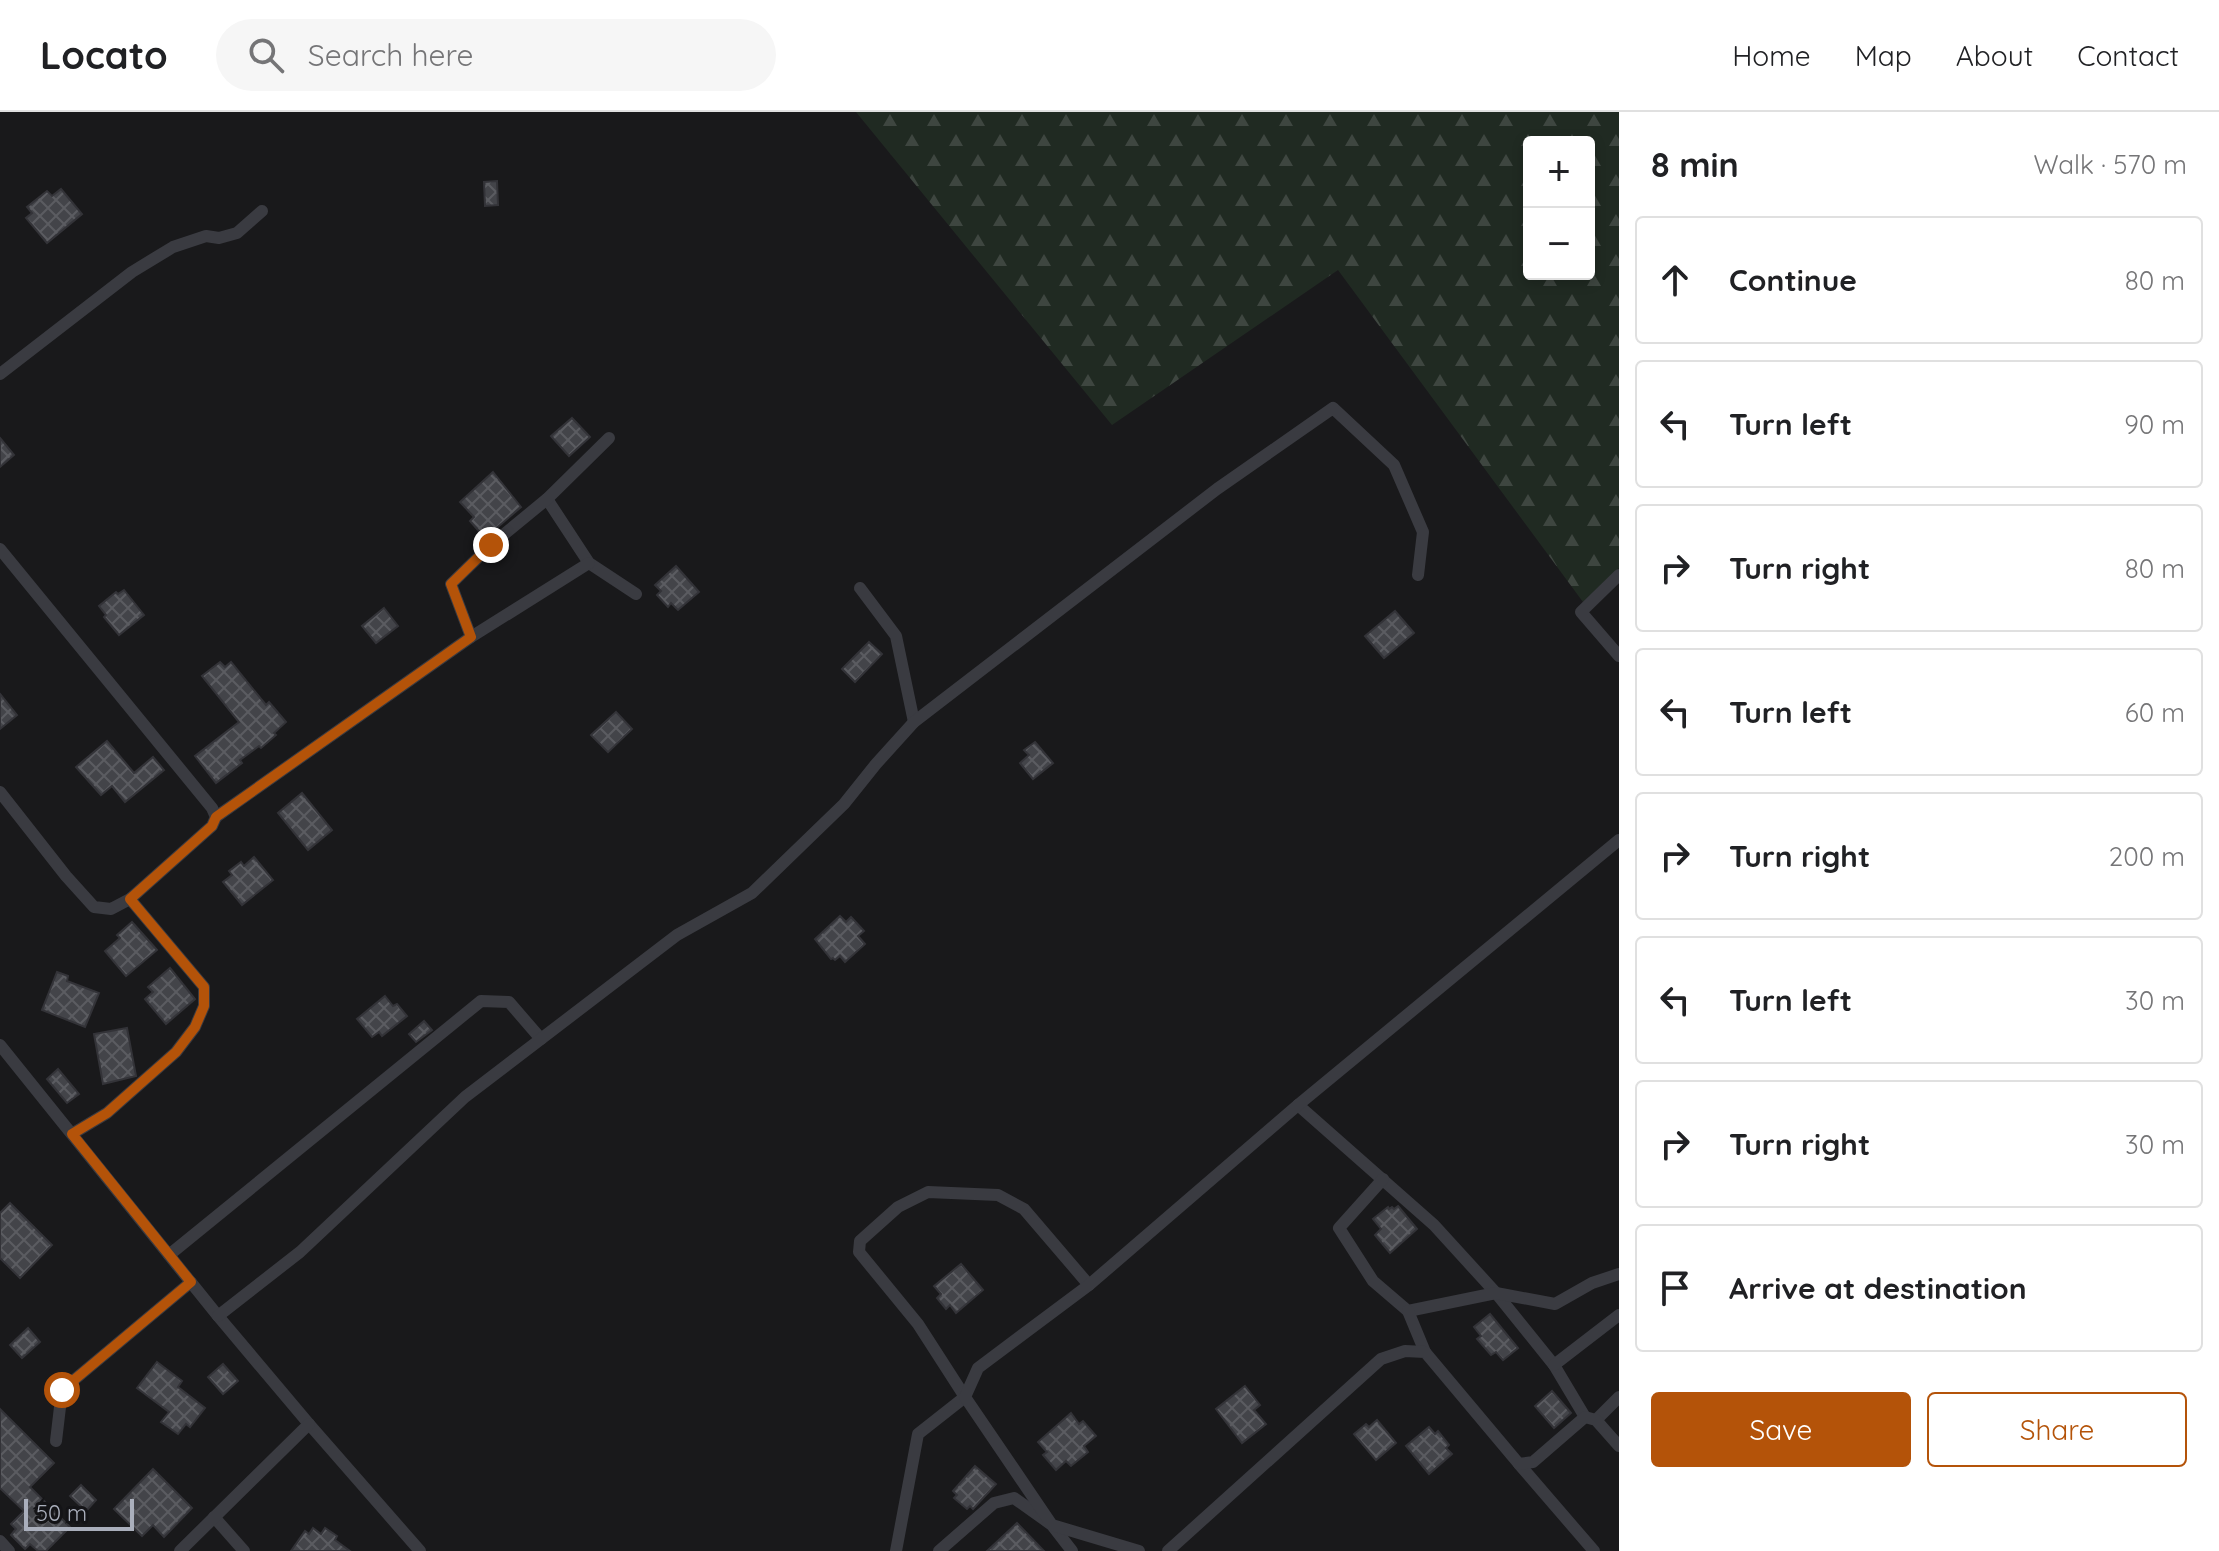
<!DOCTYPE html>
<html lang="en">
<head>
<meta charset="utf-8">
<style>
	body { margin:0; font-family:Quicksand,sans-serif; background:#f6f6f6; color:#202124 }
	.controls { position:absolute; right:24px; top:24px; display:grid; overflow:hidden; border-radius:8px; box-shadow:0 4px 12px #0003 }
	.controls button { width:72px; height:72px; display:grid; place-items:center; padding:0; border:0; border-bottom:2px solid #e0e0e0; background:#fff; color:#202124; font:40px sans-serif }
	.scale { position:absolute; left:24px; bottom:20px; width:110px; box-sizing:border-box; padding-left:8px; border:4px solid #aaafbc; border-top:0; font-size:22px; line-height:28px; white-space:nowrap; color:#aaafbc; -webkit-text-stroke:6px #141417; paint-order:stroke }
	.stop { position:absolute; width:24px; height:24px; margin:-18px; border:6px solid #b45309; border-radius:50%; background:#fff }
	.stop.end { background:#b45309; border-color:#fff; box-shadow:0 2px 8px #0008 }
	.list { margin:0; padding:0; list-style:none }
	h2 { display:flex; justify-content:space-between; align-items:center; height:104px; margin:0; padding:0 32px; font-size:34px }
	h2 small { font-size:26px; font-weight:400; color:#757577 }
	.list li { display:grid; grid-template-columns:52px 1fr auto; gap:24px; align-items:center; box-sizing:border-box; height:128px; margin:0 16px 16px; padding:0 16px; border:2px solid #e0e0e0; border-radius:8px }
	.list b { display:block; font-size:30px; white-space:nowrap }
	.list em { font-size:26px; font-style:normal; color:#757577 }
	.actions { display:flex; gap:16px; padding:24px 32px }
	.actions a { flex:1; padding:18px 0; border:2px solid #b45309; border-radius:8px; text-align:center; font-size:28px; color:#b45309 }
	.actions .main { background:#b45309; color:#fff }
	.icon { flex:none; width:44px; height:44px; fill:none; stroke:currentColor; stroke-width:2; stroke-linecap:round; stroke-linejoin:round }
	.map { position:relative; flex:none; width:1619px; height:1439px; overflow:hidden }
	header { display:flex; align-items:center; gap:48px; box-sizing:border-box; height:112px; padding:0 40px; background:#fff; border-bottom:2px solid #e0e0e0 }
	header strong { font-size:38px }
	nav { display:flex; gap:44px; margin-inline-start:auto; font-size:28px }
	.search { width:560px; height:72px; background:#f6f6f6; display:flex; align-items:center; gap:20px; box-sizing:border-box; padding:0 28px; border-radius:44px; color:#757577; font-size:30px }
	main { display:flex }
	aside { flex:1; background:#fff }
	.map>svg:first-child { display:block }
</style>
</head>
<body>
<header>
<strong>Locato</strong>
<div class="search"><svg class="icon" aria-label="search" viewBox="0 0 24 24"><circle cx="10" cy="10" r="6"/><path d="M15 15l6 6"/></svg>Search here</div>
<nav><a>Home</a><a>Map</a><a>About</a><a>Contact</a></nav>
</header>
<main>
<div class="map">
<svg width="1619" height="1439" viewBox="0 0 1619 1439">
	<defs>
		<pattern id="forest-firs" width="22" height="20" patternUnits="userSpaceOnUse" patternTransform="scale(2)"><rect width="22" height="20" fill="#202a22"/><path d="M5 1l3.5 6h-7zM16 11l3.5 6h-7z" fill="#3e4640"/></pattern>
		<pattern id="building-cross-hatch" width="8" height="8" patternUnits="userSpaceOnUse" patternTransform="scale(2)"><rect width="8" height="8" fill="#434449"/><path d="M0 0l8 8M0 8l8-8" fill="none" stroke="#5b5c61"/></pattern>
	</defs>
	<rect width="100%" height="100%" fill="#19191b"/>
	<!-- forest -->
	<path fill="url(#forest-firs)" fill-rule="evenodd" d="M856,0H1619V456L1583,490L1338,158L1112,313ZM1529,30H1589V162H1529Z"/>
	<!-- building -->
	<g fill="url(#building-cross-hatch)" stroke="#333338" stroke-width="2">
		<polygon points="497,69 498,93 485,94 484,70"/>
		<polygon points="61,77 82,102 47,131 26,106 32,101 27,95 47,79 52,84"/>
		<polygon points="572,306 590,325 569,344 551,324"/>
		<polygon points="0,326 14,343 0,355"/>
		<polygon points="493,360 521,395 485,426 470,409 474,405 460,390"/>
		<polygon points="676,454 699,480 678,498 671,491 668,495 657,483 661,479 655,473"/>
		<polygon points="124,478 144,503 119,523 104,505 106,503 99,494 116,480 118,482"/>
		<polygon points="384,496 398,514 376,531 362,514"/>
		<polygon points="1395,499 1414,521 1384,546 1365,524"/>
		<polygon points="869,530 882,542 855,570 842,557"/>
		<polygon points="220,550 225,555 231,550 266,593 269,590 286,610 274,621 276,623 261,636 259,634 240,648 242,651 216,671 195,644 239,610 202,564"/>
		<polygon points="0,582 17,603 0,617"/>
		<polygon points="616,600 632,617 608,640 591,623"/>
		<polygon points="107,629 134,661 153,645 164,658 125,690 112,674 101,683 76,655"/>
		<polygon points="1035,630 1053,651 1033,667 1020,651 1029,643 1024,638"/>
		<polygon points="302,681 332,718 308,738 278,701"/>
		<polygon points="254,745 273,768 242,793 223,770 232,763 229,759 241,750 244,754"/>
		<polygon points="840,804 846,810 851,805 864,819 858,824 865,832 845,850 840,844 835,848 833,846 831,847 815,827"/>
		<polygon points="132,810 157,838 126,864 105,839 120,826 117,823"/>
		<polygon points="170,856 195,887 166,912 145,887 153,880 148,875"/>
		<polygon points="57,860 68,864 67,869 99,881 85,915 42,898"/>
		<polygon points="385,884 393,894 397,892 407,904 382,924 379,920 372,925 357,907"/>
		<polygon points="424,909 432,918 416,930 409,922"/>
		<polygon points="127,916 136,964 103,972 94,922"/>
		<polygon points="58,957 79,982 67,991 47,967"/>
		<polygon points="10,1091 52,1133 20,1166 0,1146 0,1101"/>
		<polygon points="1398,1094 1417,1117 1390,1141 1375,1123 1381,1117 1373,1107 1388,1095 1389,1097 1392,1095 1394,1097"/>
		<polygon points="961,1152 983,1178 956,1201 950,1193 946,1197 937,1186 941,1182 934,1174"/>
		<polygon points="1490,1202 1518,1236 1503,1248 1496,1240 1491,1243 1477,1227 1481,1224 1474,1215"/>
		<polygon points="28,1216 40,1230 22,1246 10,1233"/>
		<polygon points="157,1250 182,1269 178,1275 205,1296 190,1315 186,1312 178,1322 161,1310 169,1300 137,1276"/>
		<polygon points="223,1252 238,1269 223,1282 208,1265"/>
		<polygon points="1245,1274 1260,1293 1254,1298 1266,1312 1242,1331 1216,1297"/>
		<polygon points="1552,1279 1571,1301 1554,1316 1535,1294"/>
		<polygon points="0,1297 54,1351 30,1375 70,1415 46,1439 38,1439 30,1432 25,1437 11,1423 16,1417 11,1412 24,1399 0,1376"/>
		<polygon points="1071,1301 1079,1312 1083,1309 1096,1324 1084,1334 1088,1340 1071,1354 1066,1349 1056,1358 1043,1343 1047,1340 1038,1330"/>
		<polygon points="1377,1308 1396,1331 1376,1348 1354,1322 1366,1312 1369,1315"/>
		<polygon points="1429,1315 1435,1322 1438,1319 1449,1333 1446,1336 1452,1342 1429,1362 1406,1334"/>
		<polygon points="975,1354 996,1372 973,1397 970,1394 967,1397 954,1386 957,1383 953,1379"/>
		<polygon points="153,1357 192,1396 164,1425 153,1413 142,1424 114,1397"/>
		<polygon points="81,1373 96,1388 86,1399 70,1384"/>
		<polygon points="1017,1411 1044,1439 987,1439"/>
		<polygon points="313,1416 321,1422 325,1416 337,1424 335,1428 350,1439 291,1439 305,1419 309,1422"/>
	</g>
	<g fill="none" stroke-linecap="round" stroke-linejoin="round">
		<!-- minor -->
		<g stroke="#3a3b41" stroke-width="12">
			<polyline points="0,262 132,160 173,135 206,124 219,126 237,121 262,99"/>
			<polyline points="547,387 589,451 636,482"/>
			<polyline points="0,437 212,696 216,705 212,714 130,787 111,797 94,795 66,764 0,680"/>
			<polyline points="1619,463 1581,500 1619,544"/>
			<polyline points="860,476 896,524 914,610"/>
			<polyline points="471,525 589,451"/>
			<polyline points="216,705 471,525 451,472 491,433 547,387 609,326"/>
			<polyline points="0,933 218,1204 309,1312 420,1439"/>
			<polyline points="1298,993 1434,1113 1496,1181 1554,1253 1585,1305"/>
			<polyline points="72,1022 107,1001 176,940 195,915 204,894 204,875 130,787"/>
			<polyline points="1383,1067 1339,1116 1373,1169 1408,1199 1496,1181 1555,1192 1592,1171 1619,1162"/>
			<polyline points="169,1143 481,889 509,890 541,927"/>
			<polyline points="1408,1199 1425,1240"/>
			<polyline points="218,1204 300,1140 465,985 677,823 752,781 844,692 876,652 914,610 1217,377 1333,296 1394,353 1423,420 1418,463"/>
			<polyline points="1554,1253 1619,1203"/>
			<polyline points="1596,1308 1619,1285"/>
			<polyline points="56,1329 62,1278 191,1170"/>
			<polyline points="1519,1352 1594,1439"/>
			<polyline points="214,1405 244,1439"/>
			<polyline points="0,1429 9,1439"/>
			<polyline points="180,1439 309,1312"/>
			<polyline points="896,1439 918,1322 965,1285 918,1212 859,1140 860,1129 898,1095 928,1080 998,1083 1024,1097 1089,1173"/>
			<polyline points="939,1439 994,1391 1014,1386 1052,1413 1072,1439"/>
			<polyline points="1139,1439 1052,1413 965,1285 978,1256 1089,1173 1298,993 1619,728"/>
			<polyline points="1168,1439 1381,1247 1405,1239 1425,1240 1519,1352 1533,1350 1585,1305 1596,1308 1619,1334"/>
		</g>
	</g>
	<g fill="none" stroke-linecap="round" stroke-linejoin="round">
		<!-- route -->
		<polyline stroke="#b45309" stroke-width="10" points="62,1278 191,1170 72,1022 107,1001 176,940 195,915 204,894 204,875 130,787 212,714 216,705 471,525 451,472 491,433"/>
	</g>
</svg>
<div class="controls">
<button>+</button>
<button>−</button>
</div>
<div class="scale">50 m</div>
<div class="stop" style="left:62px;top:1278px"></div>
<div class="stop end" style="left:491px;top:433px"></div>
</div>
<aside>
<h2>8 min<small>Walk · 570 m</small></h2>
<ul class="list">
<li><svg class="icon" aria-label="ahead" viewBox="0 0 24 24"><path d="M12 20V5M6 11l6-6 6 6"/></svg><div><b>Continue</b></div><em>80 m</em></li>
<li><svg class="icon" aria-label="left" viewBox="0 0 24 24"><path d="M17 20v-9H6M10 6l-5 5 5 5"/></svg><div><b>Turn left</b></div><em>90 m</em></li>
<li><svg class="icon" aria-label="right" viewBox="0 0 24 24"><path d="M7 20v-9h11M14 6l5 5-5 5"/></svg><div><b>Turn right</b></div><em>80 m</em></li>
<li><svg class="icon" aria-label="left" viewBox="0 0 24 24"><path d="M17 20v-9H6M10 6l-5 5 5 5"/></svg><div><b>Turn left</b></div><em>60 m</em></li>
<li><svg class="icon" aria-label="right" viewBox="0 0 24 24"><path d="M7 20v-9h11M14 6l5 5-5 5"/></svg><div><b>Turn right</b></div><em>200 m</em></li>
<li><svg class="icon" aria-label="left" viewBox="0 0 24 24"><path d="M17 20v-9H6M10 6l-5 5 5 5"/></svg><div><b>Turn left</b></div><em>30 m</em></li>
<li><svg class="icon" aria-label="right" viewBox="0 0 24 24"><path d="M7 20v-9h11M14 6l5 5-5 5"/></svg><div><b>Turn right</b></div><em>30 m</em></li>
<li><svg class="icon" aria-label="arrive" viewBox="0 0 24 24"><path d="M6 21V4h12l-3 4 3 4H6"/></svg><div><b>Arrive at destination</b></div></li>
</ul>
<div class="actions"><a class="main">Save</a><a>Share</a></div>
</aside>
</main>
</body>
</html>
